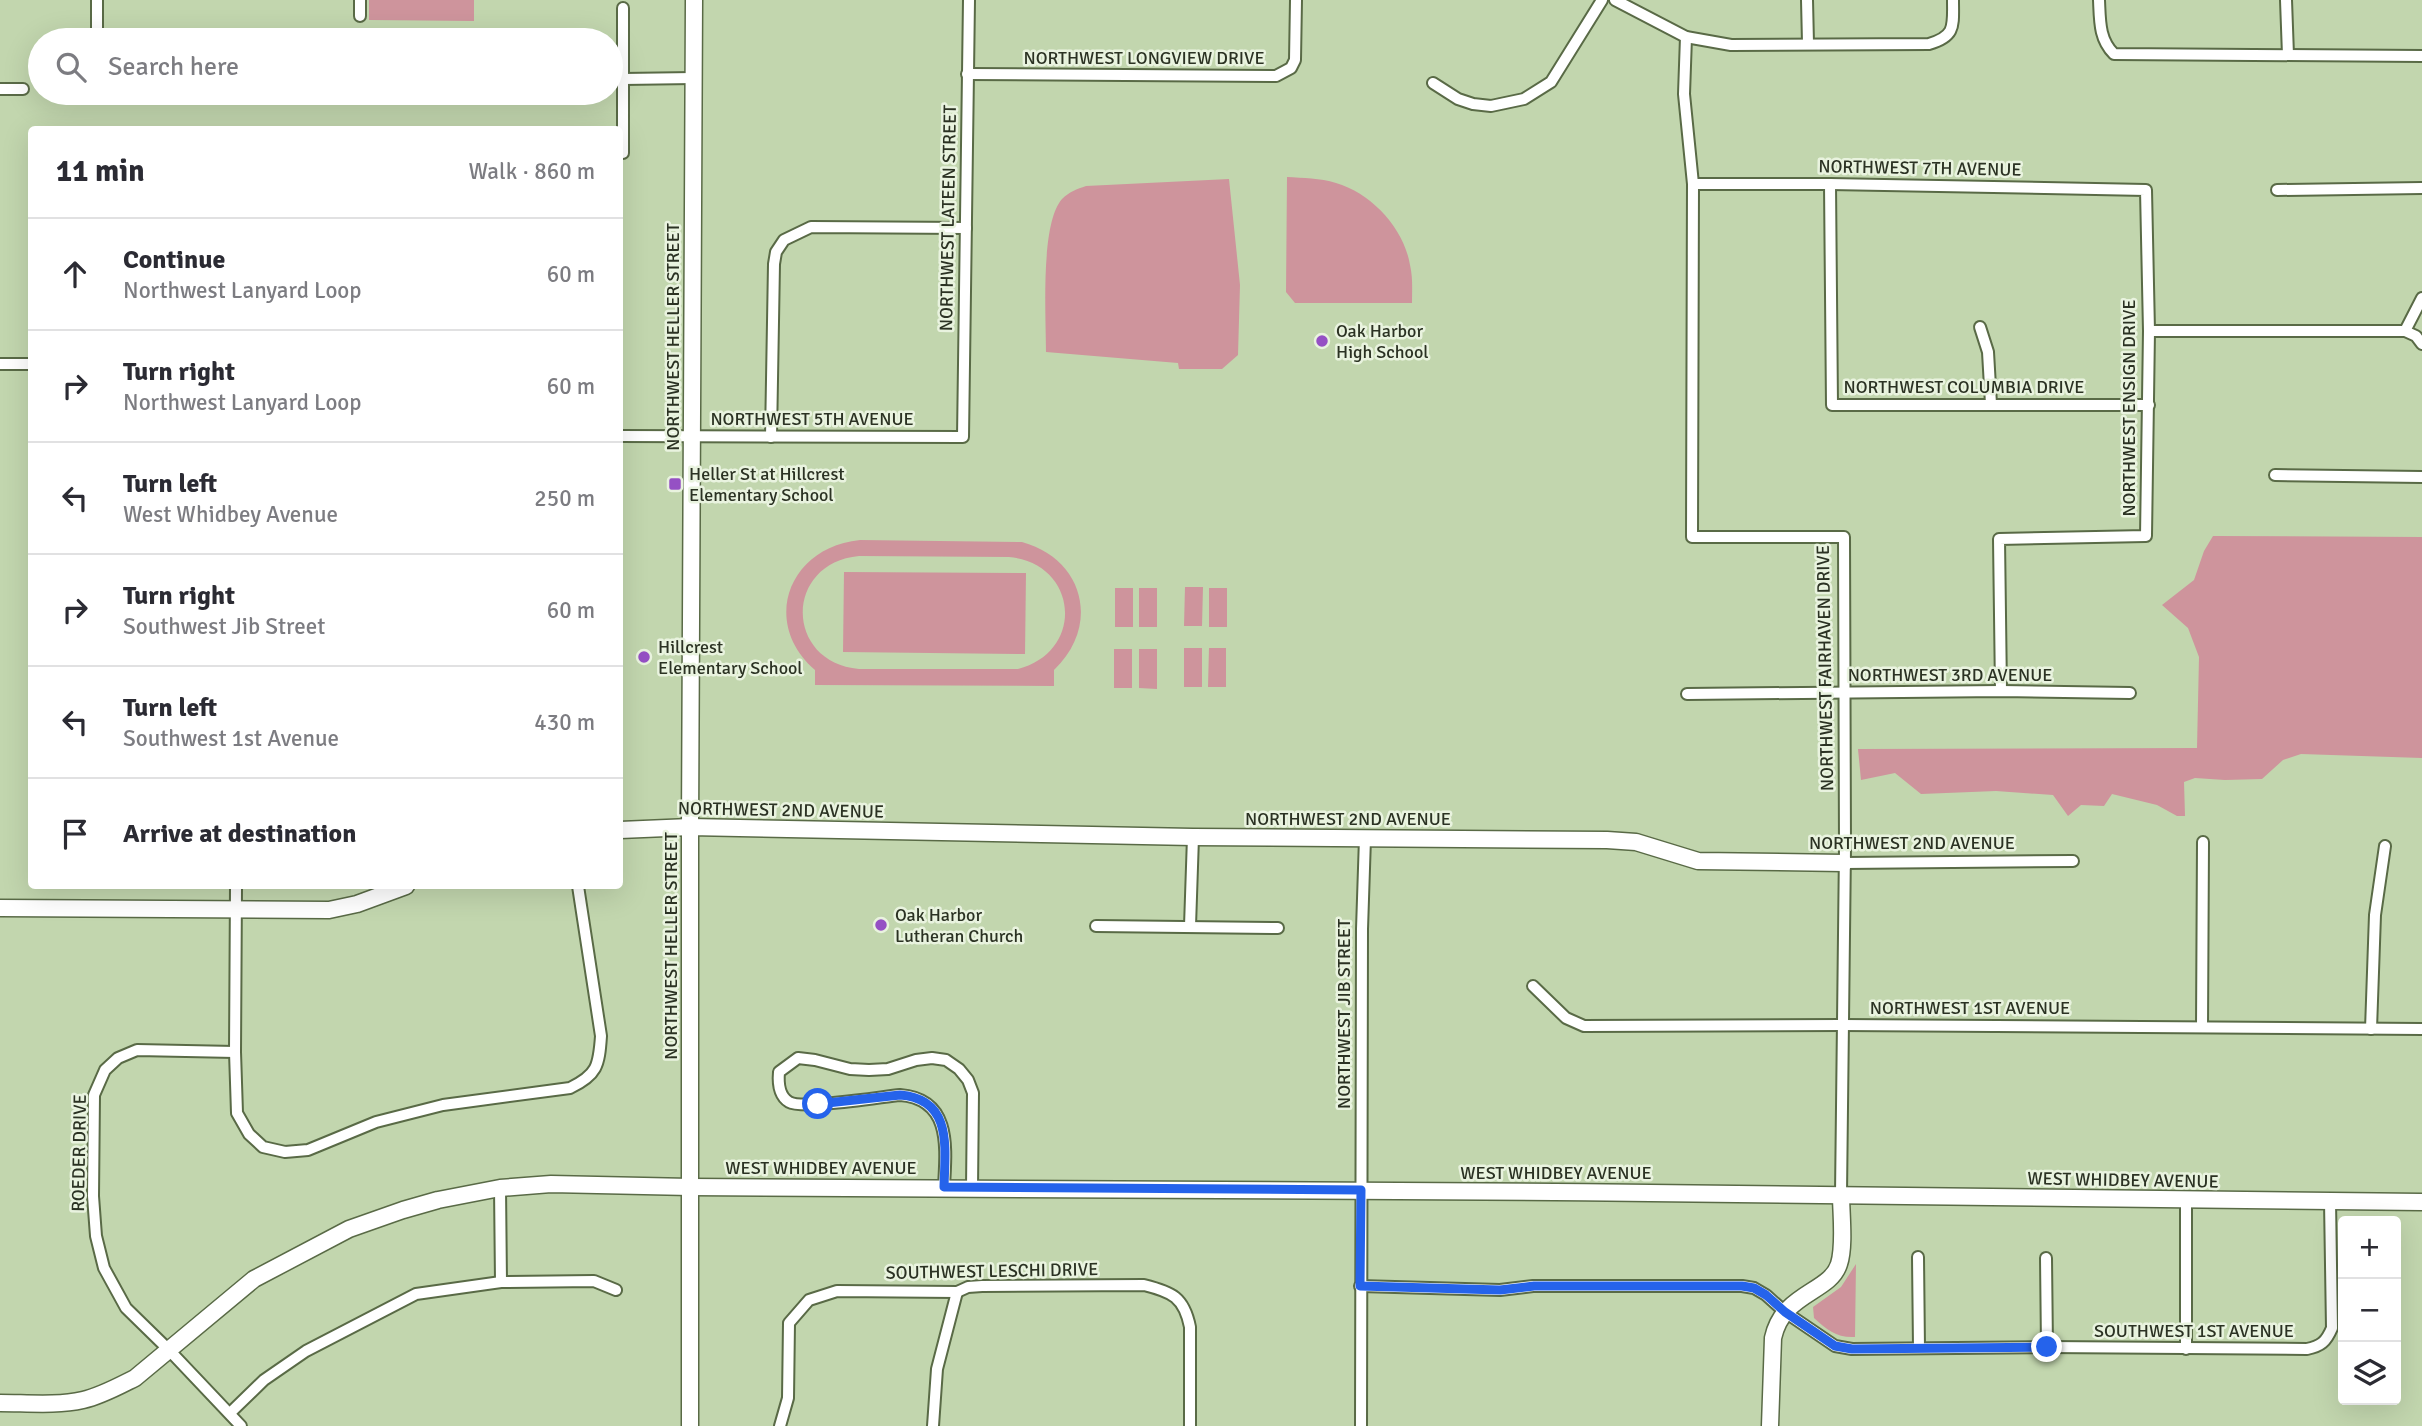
<!DOCTYPE html>
<html lang="en">
<head>
<meta charset="utf-8">
<style>
	body { margin:0; font-family:Signika,sans-serif; background:#f2f2f3; color:#2b2b33 }
	.controls { position:absolute; right:21px; bottom:21px; display:grid; overflow:hidden; border-radius:7px; box-shadow:0 7px 28px #0002 }
	.controls button { width:63px; height:63px; display:grid; place-items:center; padding:0; border:0; border-bottom:2px solid #e1e1e2; background:#fff; color:#2b2b33; font:35px sans-serif }
	.stop { position:absolute; width:21px; height:21px; margin:-16px; border:5px solid #2563eb; border-radius:50%; background:#fff }
	.stop.end { background:#2563eb; border-color:#fff; box-shadow:0 2px 7px #0008 }
	.list { margin:0; padding:0; list-style:none }
	h2 { display:flex; justify-content:space-between; align-items:center; height:91px; margin:0; padding:0 28px; font-size:30px }
	h2 small { font-size:23px; font-weight:400; color:#7c7c81 }
	.list li { display:grid; grid-template-columns:46px 1fr auto; gap:21px; align-items:center; box-sizing:border-box; height:112px; padding:0 28px; border-top:2px solid #e1e1e2 }
	.list b { display:block; font-size:26px; white-space:nowrap }
	.list p { margin:0; font-size:23px; white-space:nowrap; color:#7c7c81 }
	.list em { font-size:23px; font-style:normal; color:#7c7c81 }
	.icon { flex:none; width:38px; height:38px; fill:none; stroke:currentColor; stroke-width:2; stroke-linecap:round; stroke-linejoin:round }
	.map { position:relative; flex:none; width:2422px; height:1426px; overflow:hidden }
	.search { position:absolute; background:#fff; box-shadow:0 7px 28px #0002; left:28px; top:28px; width:595px; height:77px; display:flex; align-items:center; gap:18px; box-sizing:border-box; padding:0 24px; border-radius:38px; color:#7c7c81; font-size:26px }
	.panel { position:absolute; background:#fff; box-shadow:0 7px 28px #0002; left:28px; top:126px; width:595px; height:763px; border-radius:7px }
	.map>svg:first-child { display:block }
</style>
</head>
<body>
<div class="map">
<svg width="2422" height="1426" viewBox="0 0 2422 1426">
	<rect width="100%" height="100%" fill="#c2d6ae"/>
	<!-- green -->
	<g fill="#ce949c" fill-rule="evenodd">
		<polygon points="369,0 474,0 474,21 369,20"/>
		<path d="M1287,177C1303,178 1320,178 1336,183C1371,193 1404,228 1410,265C1413,278 1412,290 1412,303H1295L1286,292Z"/>
		<path d="M1229,179L1240,285L1238,355L1222,369H1179L1178,363L1046,352C1046,317 1040,224 1062,199C1069,192 1077,189 1086,186Z"/>
		<polygon points="2213,536 2422,537 2422,758 2301,754 2283,760 2262,779 2225,780 2195,778 2184,782 2185,816 2177,816 2157,805 2112,794 2104,806 2081,805 2068,816 2053,795 1996,791 1921,794 1895,773 1861,780 1858,749 2197,748 2199,657 2188,628 2162,605 2194,580 2204,551"/>
		<path d="M860,540L1022,542C1084,559 1101,625 1054,670V686L815,685V670C760,622 789,547 860,540ZM859,556L1009,557C1078,563 1086,651 1018,669H859C784,662 784,563 859,556Z"/>
		<polygon points="844,572 1026,573 1025,654 843,652"/>
		<polygon points="1185,587 1203,587 1202,626 1184,626"/>
		<rect x="1115" y="588" width="18" height="39"/>
		<rect x="1139" y="588" width="18" height="39"/>
		<rect x="1209" y="588" width="18" height="39"/>
		<rect x="1184" y="648" width="18" height="39"/>
		<polygon points="1209,648 1226,648 1226,687 1208,687"/>
		<rect x="1114" y="649" width="18" height="39"/>
		<polygon points="1139,649 1157,649 1157,689 1139,688"/>
		<path d="M1856,1264L1855,1337C1837,1338 1827,1330 1814,1318L1813,1307L1841,1287Z"/>
	</g>
	<g fill="none" stroke-linecap="round" stroke-linejoin="round">
		<!-- street casing -->
		<g stroke="#596a46" stroke-width="14">
			<g id="street">
				<polyline points="360,0 360,16"/>
				<path d="M1615,0L1686,37L1731,45L1929,44C1956,36 1953,26 1953,0"/>
				<polyline points="1807,0 1808,43"/>
				<path d="M2099,0C2100,21 2099,39 2114,54L2422,56"/>
				<polyline points="2286,0 2288,55"/>
				<polyline points="623,8 623,153"/>
				<polyline points="1686,37 1684,94 1693,184 1692,537 1844,537 1845,848 1841,1194"/>
				<polyline points="97,40 97,0"/>
				<polyline points="967,74 1276,76 1291,68 1295,60 1296,0"/>
				<polyline points="623,79 694,78"/>
				<polyline points="1433,83 1458,99 1473,104 1491,106 1524,99 1551,82 1602,0"/>
				<polyline points="0,89 23,89"/>
				<polyline points="1693,184 1830,184 2146,190 2149,331 2146,536 1999,539 2001,691"/>
				<polyline points="1830,184 1832,405 2149,405"/>
				<polyline points="2277,190 2422,188"/>
				<polyline points="1980,327 1988,352 1991,404"/>
				<polyline points="2149,331 2405,331 2416,336 2422,344"/>
				<polyline points="2405,331 2422,298"/>
				<polyline points="0,364 32,364"/>
				<polyline points="620,436 963,437 969,0"/>
				<polyline points="771,437 774,264 776,252 784,240 811,227 966,228"/>
				<polyline points="2275,475 2422,477"/>
				<polyline points="1687,694 2001,691 2130,693"/>
				<polyline points="1844,863 2073,861"/>
				<path d="M236,886L235,1052L237,1113L249,1134L263,1147L285,1152L308,1150L376,1122L443,1105L570,1088C597,1075 599,1066 601,1036L578,886"/>
				<polyline points="1096,926 1278,928"/>
				<polyline points="1190,926 1193,837"/>
				<polyline points="1533,986 1566,1018 1584,1026 1842,1025 2422,1029"/>
				<polyline points="2202,1027 2203,842"/>
				<polyline points="2371,1029 2375,915 2385,846"/>
				<polyline points="235,1052 137,1050 118,1058 105,1070 94,1095 93,1196 96,1236 104,1268 126,1308 169,1350 241,1426"/>
				<path d="M944,1187C946,1148 952,1099 900,1095C880,1097 803,1110 789,1102C779,1096 778,1083 779,1072L798,1058L815,1060L850,1069L869,1070L888,1069L916,1060L932,1058L946,1060L959,1069L968,1080L973,1093L972,1188"/>
				<polyline points="500,1188 501,1282"/>
				<polyline points="2186,1201 2186,1349"/>
				<polyline points="1918,1257 1919,1348"/>
				<polyline points="2046,1258 2047,1347"/>
				<path d="M1360,1286L1500,1290L1533,1286H1742L1754,1288L1766,1295L1785,1312L1835,1346L1852,1349L2047,1347L2307,1349C2321,1346 2326,1342 2332,1328L2330,1201"/>
				<polyline points="230,1413 264,1380 306,1351 416,1294 501,1282 594,1281 616,1290"/>
				<path d="M780,1426L788,1398L789,1323L809,1300L837,1291L957,1292L968,1287L982,1286L1144,1285C1172,1292 1184,1297 1190,1327V1426"/>
				<polyline points="933,1426 937,1369 957,1292"/>
				<polyline points="1361,1426 1362,929 1365,838"/>
			</g>
		</g>
		<!-- secondary casing -->
		<g stroke="#596a46" stroke-width="19">
			<g id="secondary">
				<polyline points="620,830 690,827 1193,837 1607,840 1636,842 1698,861 1844,863"/>
				<polyline points="0,908 329,910 357,904 406,886"/>
				<path d="M0,1403C27,1403 57,1406 83,1400C101,1396 119,1386 135,1378L254,1279L349,1229L403,1210L438,1200L500,1188L551,1184L690,1187C1267,1187 1845,1195 2422,1202"/>
				<polyline points="690,1426 690,827 694,0"/>
				<path d="M1770,1426L1773,1338C1783,1292 1830,1293 1839,1264C1845,1246 1841,1214 1841,1194"/>
			</g>
		</g>
		<!-- street -->
		<use href="#street" stroke="#fff" stroke-width="10"/>
		<!-- secondary -->
		<use href="#secondary" stroke="#fff" stroke-width="16"/>
	</g>
	<g fill="none" stroke-linecap="round" stroke-linejoin="round">
		<!-- route -->
		<path stroke="#2563eb" stroke-width="9" d="M818,1104L900,1095C953,1099 945,1148 944,1187L1361,1190L1360,1286L1500,1290L1534,1286H1742L1754,1288L1766,1295L1785,1312L1835,1346L1852,1349L2047,1347"/>
	</g>
	<!-- markers -->
	<g fill="#9550c4" stroke="#e9f3df" stroke-width="2.5">
		<circle cx="1322" cy="341" r="7"/>
		<rect x="668" y="477" width="14" height="14" rx="3.5"/>
		<circle cx="644" cy="657" r="7"/>
		<circle cx="881" cy="925" r="7"/>
	</g>
	<g text-anchor="middle" dominant-baseline="central" stroke-width="5" stroke-linejoin="round" paint-order="stroke">
		<!-- street labels -->
		<g font-size="18" fill="#2b3223" stroke="#e9f3df">
			<text x="1144" y="58">NORTHWEST LONGVIEW DRIVE</text>
			<text transform="translate(1920 168) rotate(1)">NORTHWEST 7TH AVENUE</text>
			<text transform="translate(948 218) rotate(-89)">NORTHWEST LATEEN STREET</text>
			<text transform="translate(673 337) rotate(-90)">NORTHWEST HELLER STREET</text>
			<text x="1964" y="387">NORTHWEST COLUMBIA DRIVE</text>
			<text transform="translate(2129 408) rotate(-90)">NORTHWEST ENSIGN DRIVE</text>
			<text x="812" y="419">NORTHWEST 5TH AVENUE</text>
			<text transform="translate(1825 668) rotate(-91)">NORTHWEST FAIRHAVEN DRIVE</text>
			<text x="1950" y="675">NORTHWEST 3RD AVENUE</text>
			<text transform="translate(781 810) rotate(1)">NORTHWEST 2ND AVENUE</text>
			<text x="1348" y="819">NORTHWEST 2ND AVENUE</text>
			<text x="1912" y="843">NORTHWEST 2ND AVENUE</text>
			<text transform="translate(671 946) rotate(-90)">NORTHWEST HELLER STREET</text>
			<text x="1970" y="1008">NORTHWEST 1ST AVENUE</text>
			<text transform="translate(1344 1014) rotate(-90)">NORTHWEST JIB STREET</text>
			<text transform="translate(79 1153) rotate(-89)">ROEDER DRIVE</text>
			<text x="821" y="1168">WEST WHIDBEY AVENUE</text>
			<text x="1556" y="1173">WEST WHIDBEY AVENUE</text>
			<text transform="translate(2123 1180) rotate(1)">WEST WHIDBEY AVENUE</text>
			<text transform="translate(992 1271) rotate(-1)">SOUTHWEST LESCHI DRIVE</text>
			<text x="2194" y="1331">SOUTHWEST 1ST AVENUE</text>
		</g>
		<!-- poi labels -->
		<g font-size="18" fill="#2b3223" stroke="#e9f3df" text-anchor="start">
			<text x="1336" y="331">Oak Harbor<tspan x="1336" dy="21">High School</tspan></text>
			<text x="689" y="474">Heller St at Hillcrest<tspan x="689" dy="21">Elementary School</tspan></text>
			<text x="658" y="647">Hillcrest<tspan x="658" dy="21">Elementary School</tspan></text>
			<text x="895" y="915">Oak Harbor<tspan x="895" dy="21">Lutheran Church</tspan></text>
		</g>
	</g>
</svg>
<div class="controls">
<button>+</button>
<button>−</button>
<button><svg class="icon" aria-label="layers" viewBox="0 0 24 24"><path d="M12 4l9 5-9 5-9-5zM3 14l9 5 9-5"/></svg></button>
</div>
<div class="stop" style="left:818px;top:1104px"></div>
<div class="stop end" style="left:2047px;top:1347px"></div>
<div class="search"><svg class="icon" aria-label="search" viewBox="0 0 24 24"><circle cx="10" cy="10" r="6"/><path d="M15 15l6 6"/></svg>Search here</div>
<section class="panel">
<h2>11 min<small>Walk · 860 m</small></h2>
<ul class="list">
<li><svg class="icon" aria-label="ahead" viewBox="0 0 24 24"><path d="M12 20V5M6 11l6-6 6 6"/></svg><div><b>Continue</b><p>Northwest Lanyard Loop</p></div><em>60 m</em></li>
<li><svg class="icon" aria-label="right" viewBox="0 0 24 24"><path d="M7 20v-9h11M14 6l5 5-5 5"/></svg><div><b>Turn right</b><p>Northwest Lanyard Loop</p></div><em>60 m</em></li>
<li><svg class="icon" aria-label="left" viewBox="0 0 24 24"><path d="M17 20v-9H6M10 6l-5 5 5 5"/></svg><div><b>Turn left</b><p>West Whidbey Avenue</p></div><em>250 m</em></li>
<li><svg class="icon" aria-label="right" viewBox="0 0 24 24"><path d="M7 20v-9h11M14 6l5 5-5 5"/></svg><div><b>Turn right</b><p>Southwest Jib Street</p></div><em>60 m</em></li>
<li><svg class="icon" aria-label="left" viewBox="0 0 24 24"><path d="M17 20v-9H6M10 6l-5 5 5 5"/></svg><div><b>Turn left</b><p>Southwest 1st Avenue</p></div><em>430 m</em></li>
<li><svg class="icon" aria-label="arrive" viewBox="0 0 24 24"><path d="M6 21V4h12l-3 4 3 4H6"/></svg><div><b>Arrive at destination</b></div></li>
</ul>
</section>
</div>
</body>
</html>
